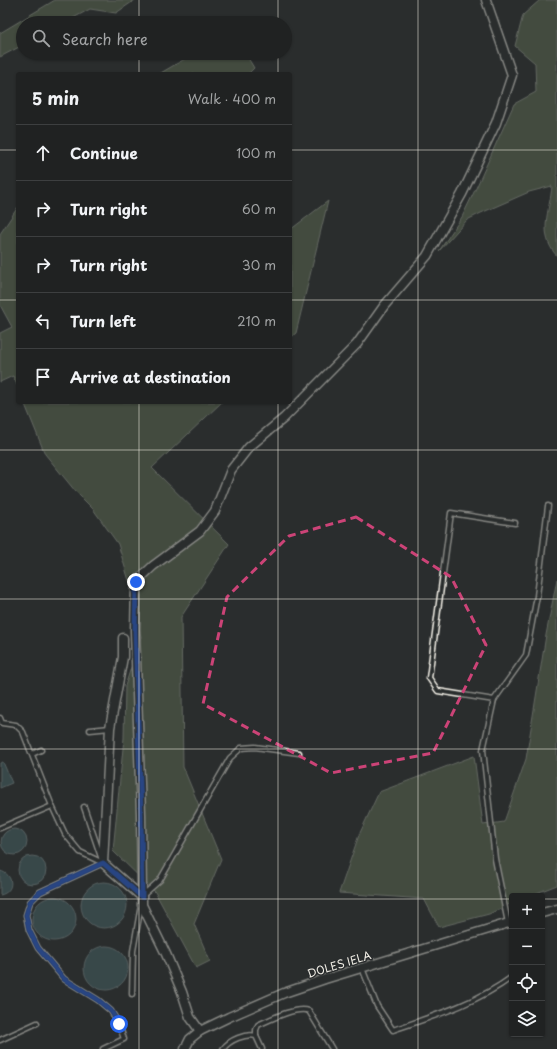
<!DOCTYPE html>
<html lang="en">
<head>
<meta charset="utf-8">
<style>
	body { margin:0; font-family:"Playpen Sans",sans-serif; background:#282a2a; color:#f1f3f6 }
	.controls { position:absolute; right:12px; bottom:12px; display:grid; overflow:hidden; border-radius:4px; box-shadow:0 1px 3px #0004 }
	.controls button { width:36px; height:36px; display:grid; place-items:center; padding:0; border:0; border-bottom:1px solid #3d3f40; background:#202222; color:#f1f3f6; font:20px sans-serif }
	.stop { position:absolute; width:12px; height:12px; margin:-9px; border:3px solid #2563eb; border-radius:50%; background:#fff }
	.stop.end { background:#2563eb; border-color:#fff; box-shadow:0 1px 4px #0008 }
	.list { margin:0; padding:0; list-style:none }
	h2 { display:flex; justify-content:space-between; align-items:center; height:52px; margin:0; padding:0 16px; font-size:17px }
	h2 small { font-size:13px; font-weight:400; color:#a2a4a5 }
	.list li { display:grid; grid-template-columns:26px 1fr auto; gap:12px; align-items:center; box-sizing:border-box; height:56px; padding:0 16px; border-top:1px solid #3d3f40 }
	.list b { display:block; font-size:15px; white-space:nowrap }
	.list em { font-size:13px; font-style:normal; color:#a2a4a5 }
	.icon { flex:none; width:22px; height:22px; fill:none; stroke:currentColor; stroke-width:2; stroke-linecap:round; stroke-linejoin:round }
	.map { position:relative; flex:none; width:557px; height:1049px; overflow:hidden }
	.search { position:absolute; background:#202222; box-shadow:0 1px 3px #0004; left:16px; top:16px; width:276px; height:44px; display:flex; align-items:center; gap:10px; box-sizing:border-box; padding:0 14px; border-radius:22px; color:#a2a4a5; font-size:15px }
	.panel { position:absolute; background:#202222; box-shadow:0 1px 3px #0004; left:16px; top:72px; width:276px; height:332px; border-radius:4px }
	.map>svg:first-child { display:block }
</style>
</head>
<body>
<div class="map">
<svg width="557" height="1049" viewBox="0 0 557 1049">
	<rect width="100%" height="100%" fill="#2a2d2e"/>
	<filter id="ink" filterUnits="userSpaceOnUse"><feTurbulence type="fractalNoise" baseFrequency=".025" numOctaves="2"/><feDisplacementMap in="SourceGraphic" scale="8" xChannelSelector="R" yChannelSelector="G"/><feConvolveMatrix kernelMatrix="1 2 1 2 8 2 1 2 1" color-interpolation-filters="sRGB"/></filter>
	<g filter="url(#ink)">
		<!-- green -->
		<g fill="#627057" stroke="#abb0a0">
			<polygon points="55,0 135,0 116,13 90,9 64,23 23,23 23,45 0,57 0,33"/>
			<path d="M540,0H557V256C537,234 550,211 552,186L529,192L481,213L467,220L439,251L462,217L477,186L514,104L536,92L535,63L515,46L523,15Z"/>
			<polygon points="195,53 245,53 254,68 248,74 159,74"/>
			<polygon points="328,201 296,333 290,338 290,230"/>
			<polygon points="18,207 18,387 13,376 0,382 0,333 12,327 0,305 0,234"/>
			<polygon points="24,402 222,402 152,468 229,544 181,617 183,767 221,859 194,924 210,961 196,968 155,892 113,851 124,738 125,686 141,637 133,594 118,544 93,509 76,492 45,454"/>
			<polygon points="557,579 557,885 529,896 512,896 512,903 489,914 439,927 424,899 339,893 359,835 379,792 474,756 483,825 504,822 526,759 546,635"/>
		</g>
		<!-- water -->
		<g fill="#4a686c" stroke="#8e9f9e">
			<polygon points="3,762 12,783 0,788 0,763"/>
			<circle cx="14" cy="842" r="13"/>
			<circle cx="32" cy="870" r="14"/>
			<path d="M0,871C14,874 15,892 0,895Z"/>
			<circle cx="104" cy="905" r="23"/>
			<circle cx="54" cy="919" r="22"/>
			<circle cx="106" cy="968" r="22"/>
		</g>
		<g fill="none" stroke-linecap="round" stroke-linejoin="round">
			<!-- service casing -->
			<g stroke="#f4f1e8" stroke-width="7">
				<g id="service">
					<polyline points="494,700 438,691 429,678 451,513 515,523"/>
					<polyline points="0,718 2,723 16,725 23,732 52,806"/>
					<polyline points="90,730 110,728"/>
					<polyline points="32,754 41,750"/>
					<polyline points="84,807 101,857"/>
					<polyline points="0,828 52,806 65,834 80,852 103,863"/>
					<polyline points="142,896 160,880 230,758 241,748 255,747 299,753"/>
					<polyline points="508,923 495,859 483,750 494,700 526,655 537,596 548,506"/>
					<path d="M362,968L377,1006L393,1030C434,1016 477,1003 512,977"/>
					<polyline points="132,994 133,951 141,905"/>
					<path d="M256,1036V1030L258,1025C271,1019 297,1006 309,1011L332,1049"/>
					<polyline points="0,1040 37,1023"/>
					<polyline points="103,1049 124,1039 119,1024 111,1011 98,1000 64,979 38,948 29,930 26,915 30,902 40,892 103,863"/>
					<path d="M223,1049C229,1040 246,1033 256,1036L262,1049"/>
				</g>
			</g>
			<!-- minor casing -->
			<g stroke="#f4f1e8" stroke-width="11">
				<g id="minor">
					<polyline points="123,638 123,657 110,728 103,863 142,897 142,905 166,954 182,992 190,1017 200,1031"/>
					<polyline points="142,897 141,814 135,630 136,582 153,566 200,531 215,511 231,470 249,447 284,418 357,344 384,306 427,256 462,194 496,123 512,75 486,0"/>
					<polyline points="542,913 557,909"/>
					<polyline points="185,1049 190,1039 200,1031 229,1017 284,993 325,979 512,922"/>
				</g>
			</g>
			<!-- service -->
			<use href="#service" stroke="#2a2d2e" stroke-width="4"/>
			<!-- minor -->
			<use href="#minor" stroke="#2a2d2e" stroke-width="8"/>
		</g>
	</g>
	<g fill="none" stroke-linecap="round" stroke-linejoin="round" filter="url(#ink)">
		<!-- route -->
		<polyline stroke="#2563eb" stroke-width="5" points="119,1024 111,1011 98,1000 64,979 38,948 29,930 26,915 30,902 40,892 103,863 142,897 141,814 135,630 136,582"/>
	</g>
	<!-- marked area -->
	<path d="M0 0H557V1049H0ZM356,517L451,577L486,645L433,753L331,773L203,704L227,597L289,536Z" fill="#2a2d2e" fill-opacity=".55" fill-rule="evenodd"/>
	<path fill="none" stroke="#cc4377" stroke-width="3" stroke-dasharray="8 5" stroke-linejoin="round" d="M356,517L451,577L486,645L433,753L331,773L203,704L227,597L289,536Z"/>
	<!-- grid -->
	<path fill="none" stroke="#f4f1e8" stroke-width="1" stroke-opacity="0.55" d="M139,0V23M278,0V23M418,0V1049M139,53V74M278,53V74M0,150H18M290,150H557M0,300H18M290,300H557M139,402V1049M278,402V1049M0,450H557M0,599H557M0,749H557M0,899H512M542,899H557"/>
	<g text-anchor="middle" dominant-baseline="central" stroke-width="3" stroke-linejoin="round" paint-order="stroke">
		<!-- street labels -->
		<g font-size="11" fill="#f4f1e8" stroke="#2a2d2e">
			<text transform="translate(339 964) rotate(-17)">DOLES IELA</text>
		</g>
	</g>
</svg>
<div class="controls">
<button>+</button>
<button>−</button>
<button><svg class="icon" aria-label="locate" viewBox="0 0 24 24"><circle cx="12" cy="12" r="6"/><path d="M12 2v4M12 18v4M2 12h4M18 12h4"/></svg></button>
<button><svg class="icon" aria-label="layers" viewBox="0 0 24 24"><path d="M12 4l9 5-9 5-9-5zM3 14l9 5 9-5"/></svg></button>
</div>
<div class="stop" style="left:119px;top:1024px"></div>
<div class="stop end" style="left:136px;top:582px"></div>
<div class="search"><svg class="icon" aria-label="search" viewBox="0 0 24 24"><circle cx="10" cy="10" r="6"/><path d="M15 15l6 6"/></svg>Search here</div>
<section class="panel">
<h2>5 min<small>Walk · 400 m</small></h2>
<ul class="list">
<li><svg class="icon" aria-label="ahead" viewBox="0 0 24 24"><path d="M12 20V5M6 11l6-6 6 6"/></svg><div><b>Continue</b></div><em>100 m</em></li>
<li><svg class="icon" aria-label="right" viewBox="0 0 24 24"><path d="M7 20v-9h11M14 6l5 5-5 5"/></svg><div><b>Turn right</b></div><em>60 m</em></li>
<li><svg class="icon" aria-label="right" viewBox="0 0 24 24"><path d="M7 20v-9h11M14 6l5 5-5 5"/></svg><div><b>Turn right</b></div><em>30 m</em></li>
<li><svg class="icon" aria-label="left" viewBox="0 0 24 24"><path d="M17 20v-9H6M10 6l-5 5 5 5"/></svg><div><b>Turn left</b></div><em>210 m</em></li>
<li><svg class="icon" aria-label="arrive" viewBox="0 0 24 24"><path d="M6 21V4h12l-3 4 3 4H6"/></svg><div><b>Arrive at destination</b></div></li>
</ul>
</section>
</div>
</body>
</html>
